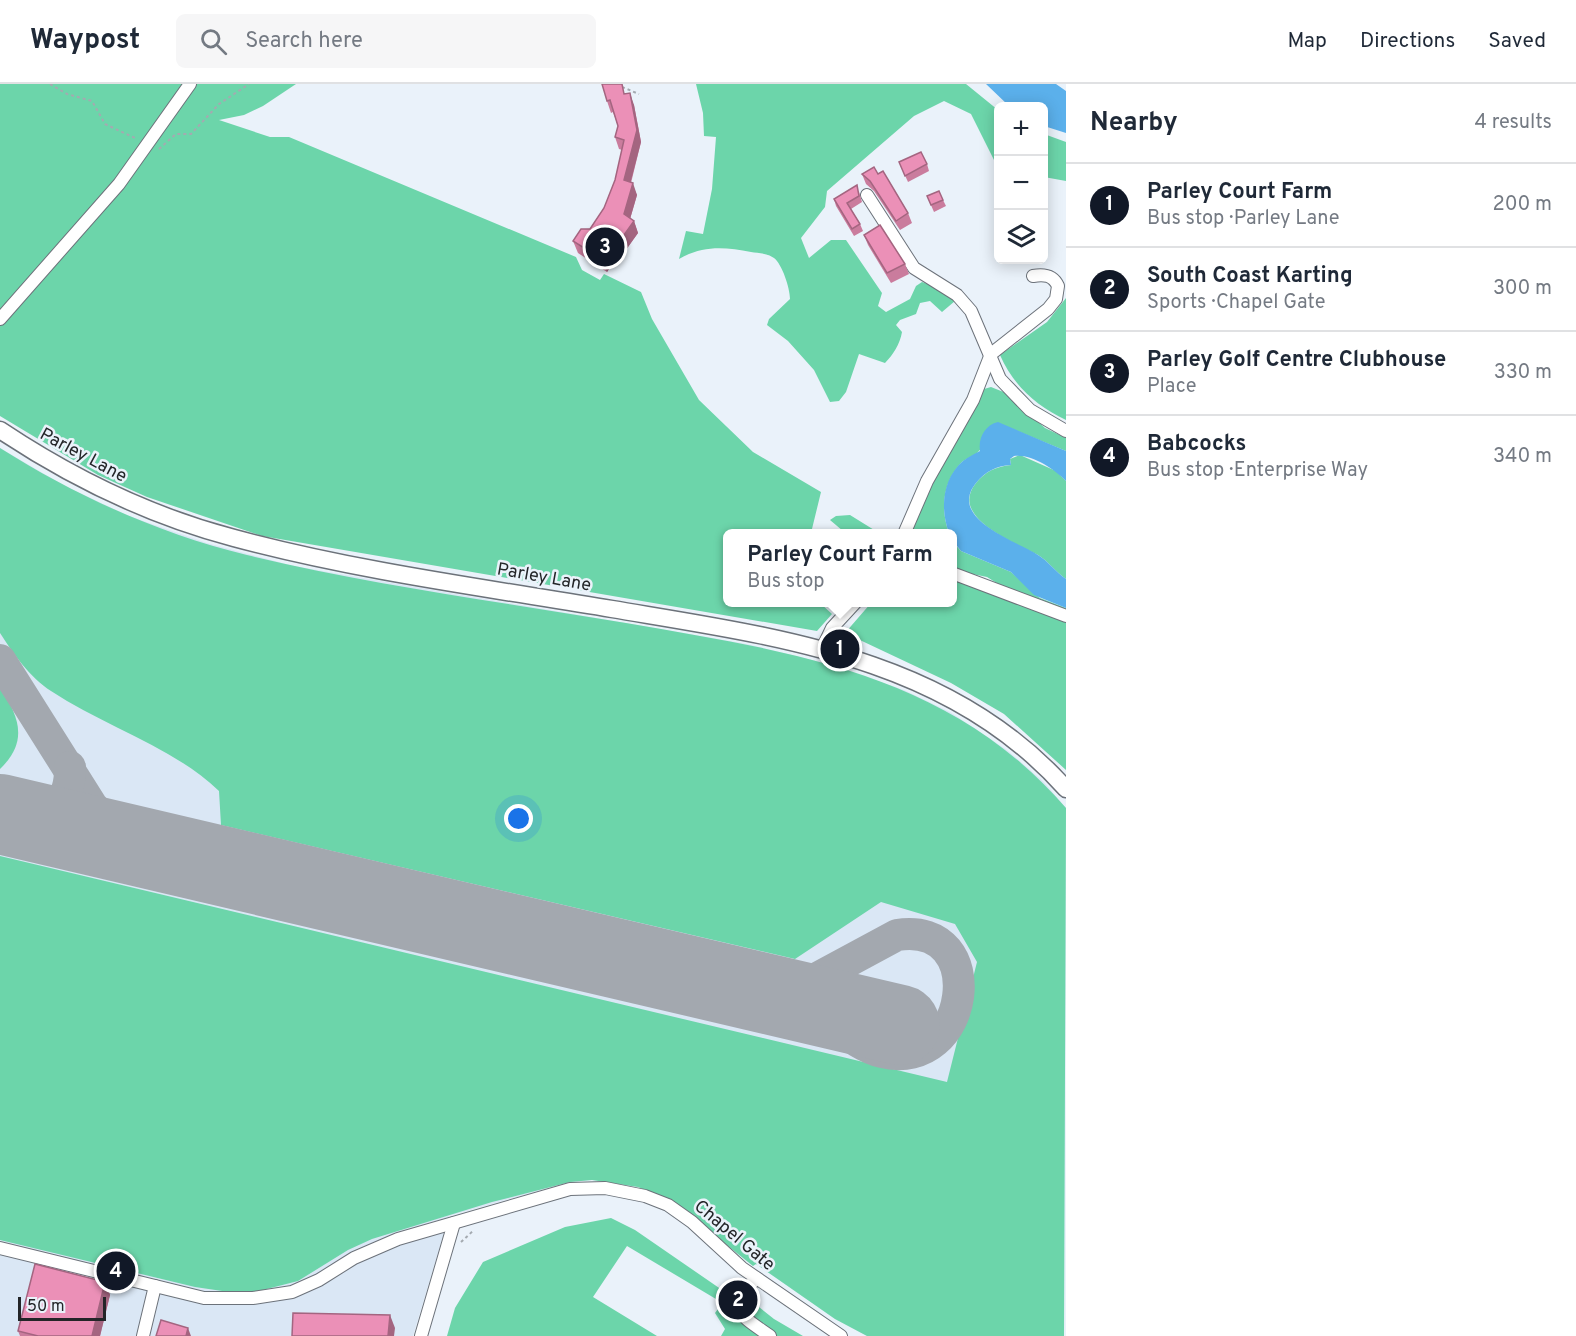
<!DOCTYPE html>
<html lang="en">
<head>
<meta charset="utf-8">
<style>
	body { margin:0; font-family:Overpass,sans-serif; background:#f6f6f7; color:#1f2937 }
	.controls { position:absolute; right:18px; top:18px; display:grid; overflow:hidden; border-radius:9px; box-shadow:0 3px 15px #0003 }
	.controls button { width:54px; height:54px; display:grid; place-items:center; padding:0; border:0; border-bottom:2px solid #e0e1e3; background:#fff; color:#1f2937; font:30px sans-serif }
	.scale { position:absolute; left:18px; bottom:15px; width:88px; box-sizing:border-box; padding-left:6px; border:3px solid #232528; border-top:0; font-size:16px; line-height:21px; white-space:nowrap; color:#232528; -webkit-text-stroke:4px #eaf2fa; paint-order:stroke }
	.you { position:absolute; left:519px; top:735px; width:21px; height:21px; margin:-15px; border:4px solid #fff; border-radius:50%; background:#1a73e8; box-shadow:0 0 0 9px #1a73e833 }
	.badge { display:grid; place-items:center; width:39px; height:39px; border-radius:50%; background:#111827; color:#fff; font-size:20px; font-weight:700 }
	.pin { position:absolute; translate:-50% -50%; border:3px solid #fff; box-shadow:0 2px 6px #0006 }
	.popup { position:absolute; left:723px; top:445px; width:234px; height:78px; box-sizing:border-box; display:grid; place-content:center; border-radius:9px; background:#fff; filter:drop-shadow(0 2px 4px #0005); font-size:20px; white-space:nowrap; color:#747a83 }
	.popup b { font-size:22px; color:#1f2937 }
	.popup::after { content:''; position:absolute; left:50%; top:100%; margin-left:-12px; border:12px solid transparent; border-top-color:#fff }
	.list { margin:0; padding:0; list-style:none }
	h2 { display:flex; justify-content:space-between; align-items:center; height:78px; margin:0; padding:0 24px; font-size:26px }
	h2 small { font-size:20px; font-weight:400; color:#747a83 }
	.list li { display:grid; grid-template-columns:39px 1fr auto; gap:18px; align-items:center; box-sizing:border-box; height:84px; padding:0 24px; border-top:2px solid #e0e1e3 }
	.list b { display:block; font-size:22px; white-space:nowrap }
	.list p { margin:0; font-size:20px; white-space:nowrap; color:#747a83 }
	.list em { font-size:20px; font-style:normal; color:#747a83 }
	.icon { flex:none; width:33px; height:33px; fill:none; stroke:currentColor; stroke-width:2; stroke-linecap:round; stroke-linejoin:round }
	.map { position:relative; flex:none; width:1066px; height:1252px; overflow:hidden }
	header { display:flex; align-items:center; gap:36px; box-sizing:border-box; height:84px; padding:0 30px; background:#fff; border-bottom:2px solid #e0e1e3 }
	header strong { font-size:28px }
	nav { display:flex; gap:33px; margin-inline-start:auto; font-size:21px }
	.search { width:420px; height:54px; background:#f6f6f7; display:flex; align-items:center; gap:15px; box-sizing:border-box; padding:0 21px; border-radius:9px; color:#747a83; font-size:22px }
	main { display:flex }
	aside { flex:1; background:#fff }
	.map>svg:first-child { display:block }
</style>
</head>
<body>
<header>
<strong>Waypost</strong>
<div class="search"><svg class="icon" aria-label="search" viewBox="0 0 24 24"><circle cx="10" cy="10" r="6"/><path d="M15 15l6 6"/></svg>Search here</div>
<nav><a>Map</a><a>Directions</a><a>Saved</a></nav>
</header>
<main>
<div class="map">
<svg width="1066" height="1252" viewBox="0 0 1066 1252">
	<rect width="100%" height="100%" fill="#eaf2fa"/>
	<!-- built -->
	<polygon fill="#dae7f5" points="0,364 65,402 129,432 207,459 294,482 747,560 824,579 904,606 950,628 1007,666 1044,698 1066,724 1064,1252 867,1252 835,1235 756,1180 753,1182 673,1118 638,1103 592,1096 570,1098 449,1132 413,1252 0,1252"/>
	<!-- green -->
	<g fill="#6cd5aa">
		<polygon points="0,0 296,0 263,22 244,31 219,36 270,53 289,53 576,173 582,186 600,196 604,190 641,208 652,235 699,316 753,368 821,408 811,449 728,450 728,518 820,519 832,530 817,547 262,452 147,413 98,391 0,332"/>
		<path d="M696,0H966L998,26V84L971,30L944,17L914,32L827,107L825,123L801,154L809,174L831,156H846L882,209L878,222L886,228L910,215L916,202L922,198L944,206L955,217L942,228L930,217L920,219L916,230L900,236L896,241L902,248C900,260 893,271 885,279L859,270L846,308L839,317L830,318L814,286L788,257L767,241L769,235L790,215C790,204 782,180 774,174C767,169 758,169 751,168C725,163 703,161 679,175L686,147L703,150L712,105L716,53L704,52L703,29Z"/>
		<polygon points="1044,50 1066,58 1066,97 1044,93"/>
		<path d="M1066,214V336C1036,322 1013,301 1000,271L1047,238Z"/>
		<path d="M991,303L1006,309L1045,344L1066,354V367L998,339C992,347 984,363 977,369C972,373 966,374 961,379C943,398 940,425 949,449L909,450L954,354L984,305Z"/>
		<path d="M0,364C76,412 160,450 247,471C371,501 501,518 626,539C793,568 949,589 1066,724L1064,1252H867L835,1235L756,1180L753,1182L673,1118L638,1103L592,1096L570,1098L492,1118L372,1155L348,1166L298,1197L259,1207L229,1208L195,1203L0,1156V772L947,998L977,878L955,840L881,818L795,875L221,741L219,707C172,662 105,643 51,607C30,594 13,569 0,549Z"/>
		<path d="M1020,371L1056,387L1066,397V495C1056,488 1048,477 1038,471C1015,459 948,433 976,399C986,387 995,383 1011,381L1010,375Z"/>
		<polygon points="850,431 879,449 842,449 843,447 830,436 836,432"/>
		<polygon points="952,457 961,467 1011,488 1040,514 1066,524 1066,529 1008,506 987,493 953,486"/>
		<polygon points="953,494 1066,536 1066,686 1004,630 951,599 845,549 871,519 952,518"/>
		<path d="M0,603C19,633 29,657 0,685Z"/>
		<polygon points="611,1134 635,1146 725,1208 721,1218 627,1162 593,1213 657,1252 447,1252 455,1224 483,1178 565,1143"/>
		<polygon points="734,1203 774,1235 803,1252 721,1252 725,1245 715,1229"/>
	</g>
	<!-- water -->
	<g fill="#5bb0eb">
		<polygon points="986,0 1056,0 1066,7 1066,49 1044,42 1044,22 1009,22"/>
		<path d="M998,338L1066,367V397C1054,385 1032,370 1014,372L1010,375L1011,381C996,382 986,387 976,399C947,435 1017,457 1038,471C1048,477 1056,488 1066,495V524L1034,511L1011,488L961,467L953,457L952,450L949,449C940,425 942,395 963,377C968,373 974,370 980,367C978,354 985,341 998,338Z"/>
	</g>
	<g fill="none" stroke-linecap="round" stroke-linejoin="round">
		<!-- taxiway -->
		<g stroke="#a3a8af" stroke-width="32">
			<polyline points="0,576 92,722 105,737 137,763"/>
			<path d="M7,732C44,728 71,729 70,683"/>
			<path d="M770,909L795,906L897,851C991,836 971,990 882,968C858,962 839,943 819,930C809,923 797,918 786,913"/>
		</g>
		<!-- runway -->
		<polyline stroke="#a3a8af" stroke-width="80" points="0,730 900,941"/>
		<!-- minor casing -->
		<g stroke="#6c727a" stroke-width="14">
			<g id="minor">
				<polyline points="867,111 914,184 957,211 971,227 1000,295 1030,326 1066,347"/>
				<polyline points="0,235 119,100 190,0"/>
				<path d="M904,450L927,397L973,316L991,270L1048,225L1056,215L1058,202C1053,191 1044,190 1033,192"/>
				<polyline points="952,489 1066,532"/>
				<polyline points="822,565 832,544 856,518"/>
				<polyline points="0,1164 204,1214 253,1214 292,1208 319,1196 354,1174 398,1155 570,1105 605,1104 645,1112 668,1121 692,1138 742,1184 841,1252"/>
				<path d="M756,1194C728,1228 739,1230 770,1252"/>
				<polyline points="143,1252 155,1202"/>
				<polyline points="421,1252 454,1139"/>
			</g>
		</g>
		<!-- major casing -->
		<g stroke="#6c727a" stroke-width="19">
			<path id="major" d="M0,346C72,394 150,432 234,454C357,487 486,504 612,525C777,553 949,573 1066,705"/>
		</g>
		<!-- path -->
		<g stroke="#a4aab0" stroke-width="2" stroke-dasharray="3 3" stroke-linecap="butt">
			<polyline points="50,0 67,10 92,17 105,40 137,55"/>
			<polyline points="622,3 639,10"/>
			<polyline points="159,65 176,50 191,50 219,20 249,0"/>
			<polyline points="461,1158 474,1146"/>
		</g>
		<!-- minor -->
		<use href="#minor" stroke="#fff" stroke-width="12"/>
		<!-- major -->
		<use href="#major" stroke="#fff" stroke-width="16"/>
	</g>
	<!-- wall -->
	<g fill="#ca7c9d">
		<polygon points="626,10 634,21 641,58 631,99 637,111 630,135 634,137 638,149 613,184 611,182 607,188 578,169 573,157 590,145 604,124 615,96 622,66 619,65 615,53 618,42 613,28 611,29 607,17"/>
		<polygon points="899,78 927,80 929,87 908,98"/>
		<polygon points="862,90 878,90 908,129 912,139 900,146 874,107 866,100"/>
		<polygon points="859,108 862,118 851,125 860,140 863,147 854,152 836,122 834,115"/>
		<polygon points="927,112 943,116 946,122 934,128"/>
		<polygon points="864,151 905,180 909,190 891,199 868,161"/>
		<polygon points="105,1198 110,1211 100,1252 20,1252 18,1247"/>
	</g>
	<!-- shaded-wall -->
	<g fill="#a46580">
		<polygon points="630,9 634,21 641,58 628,108 624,96"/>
		<polygon points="633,99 637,111 628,142 624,130"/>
		<polygon points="634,137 638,149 613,184 609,172"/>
		<polygon points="606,170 611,182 607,188 603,176"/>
		<polygon points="105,1198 110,1211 100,1252 92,1252"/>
		<polygon points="390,1231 395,1244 394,1252 388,1252"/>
		<polygon points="188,1244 191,1252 186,1252"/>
	</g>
	<!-- building -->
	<g fill="#eb90b7" stroke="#a46580" stroke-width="1.5">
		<polygon points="602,0 622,0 624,10 630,9 637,46 624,96 633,99 624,130 634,137 609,172 606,170 603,176 573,157 581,145 590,145 604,124 615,96 624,56 615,53 618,42 610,16 607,17"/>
		<polygon points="921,68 927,80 905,92 899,78"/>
		<polygon points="874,83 878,90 883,87 908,129 896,137 870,97 862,90"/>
		<polygon points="857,101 859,112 847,119 860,140 852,145 834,115"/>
		<polygon points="939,107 943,116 931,121 927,112"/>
		<polygon points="880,141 905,180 887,189 864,151"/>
		<polygon points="35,1180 105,1198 92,1252 38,1252 18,1247"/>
		<polygon points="293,1229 390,1231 388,1252 292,1252"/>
		<polygon points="161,1236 188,1244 186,1252 156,1252"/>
	</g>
	<g text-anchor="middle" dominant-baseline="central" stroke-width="5" stroke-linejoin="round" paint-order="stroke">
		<!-- street labels -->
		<g font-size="18" fill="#232528" stroke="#eaf2fa">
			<text transform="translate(83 372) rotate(28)">Parley Lane</text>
			<text transform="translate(544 494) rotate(10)">Parley Lane</text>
			<text transform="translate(734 1152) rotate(40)">Chapel Gate</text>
		</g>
	</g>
</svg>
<div class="controls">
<button>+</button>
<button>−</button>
<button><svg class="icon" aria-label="layers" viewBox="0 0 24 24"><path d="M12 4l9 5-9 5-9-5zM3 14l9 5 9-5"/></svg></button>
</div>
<div class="scale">50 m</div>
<div class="you"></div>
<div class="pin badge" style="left:840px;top:565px">1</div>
<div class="popup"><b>Parley Court Farm</b>Bus stop</div>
<div class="pin badge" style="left:738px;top:1216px">2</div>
<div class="pin badge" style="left:605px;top:163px">3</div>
<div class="pin badge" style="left:116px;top:1187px">4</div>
</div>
<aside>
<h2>Nearby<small>4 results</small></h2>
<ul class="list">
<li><span class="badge">1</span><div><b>Parley Court Farm</b><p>Bus stop · Parley Lane</p></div><em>200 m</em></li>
<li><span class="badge">2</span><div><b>South Coast Karting</b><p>Sports · Chapel Gate</p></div><em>300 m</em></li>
<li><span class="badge">3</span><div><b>Parley Golf Centre Clubhouse</b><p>Place</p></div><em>330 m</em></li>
<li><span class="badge">4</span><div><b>Babcocks</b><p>Bus stop · Enterprise Way</p></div><em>340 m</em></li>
</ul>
</aside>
</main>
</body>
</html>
